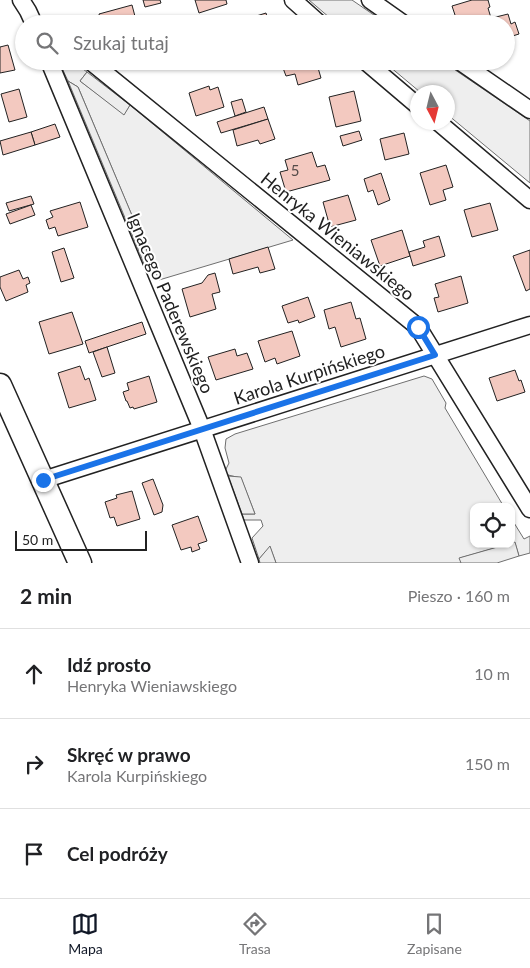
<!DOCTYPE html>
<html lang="pl">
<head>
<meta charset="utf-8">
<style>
	body { margin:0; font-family:Lato,sans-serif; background:#f6f6f6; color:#202124 }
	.controls { position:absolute; right:15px; bottom:15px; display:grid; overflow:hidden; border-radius:10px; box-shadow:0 1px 4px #0004 }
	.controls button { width:45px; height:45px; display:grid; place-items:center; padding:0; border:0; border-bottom:1px solid #e0e0e0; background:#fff; color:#202124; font:25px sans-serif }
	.compass { position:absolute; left:410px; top:85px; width:45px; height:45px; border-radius:50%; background:#fff; box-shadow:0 1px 4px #0004; rotate:173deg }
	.scale { position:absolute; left:15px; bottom:12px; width:132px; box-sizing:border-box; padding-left:5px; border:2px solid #222; border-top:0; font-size:14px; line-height:18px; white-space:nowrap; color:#222; -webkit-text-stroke:4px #fff; paint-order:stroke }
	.stop { position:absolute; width:15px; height:15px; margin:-11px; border:4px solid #1a73e8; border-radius:50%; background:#fff }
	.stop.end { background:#1a73e8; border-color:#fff; box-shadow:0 1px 5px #0008 }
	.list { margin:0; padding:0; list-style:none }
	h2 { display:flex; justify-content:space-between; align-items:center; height:65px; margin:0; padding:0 20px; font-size:21px }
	h2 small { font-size:16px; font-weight:400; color:#757577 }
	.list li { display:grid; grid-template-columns:32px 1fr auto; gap:15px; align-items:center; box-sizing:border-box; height:90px; padding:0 20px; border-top:1px solid #e0e0e0 }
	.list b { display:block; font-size:19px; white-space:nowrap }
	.list p { margin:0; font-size:16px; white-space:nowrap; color:#757577 }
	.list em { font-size:16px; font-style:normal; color:#757577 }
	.icon { flex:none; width:28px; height:28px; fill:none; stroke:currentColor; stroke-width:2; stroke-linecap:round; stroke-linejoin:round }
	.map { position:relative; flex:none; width:530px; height:563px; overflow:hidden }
	.search { position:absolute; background:#fff; box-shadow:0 1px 4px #0004; left:15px; right:15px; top:15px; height:55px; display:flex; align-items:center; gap:12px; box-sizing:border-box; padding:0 18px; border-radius:28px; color:#757577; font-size:19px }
	.sheet { height:335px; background:#fff }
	nav { display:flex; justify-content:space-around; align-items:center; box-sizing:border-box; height:70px; border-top:1px solid #e0e0e0; background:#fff; font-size:14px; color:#757577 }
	nav a { display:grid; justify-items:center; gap:2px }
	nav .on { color:#111827 }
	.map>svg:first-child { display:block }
</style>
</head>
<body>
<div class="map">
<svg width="530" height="563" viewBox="0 0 530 563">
	<rect width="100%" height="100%" fill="#fff"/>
	<!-- green -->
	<g fill="#eee" stroke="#6f6f6f">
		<polygon points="309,0 352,0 387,24 337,24"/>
		<polygon points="72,61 87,72 80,81 124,114 130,105 293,240 159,280 78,87 68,81 62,68 65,62"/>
		<polygon points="383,61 442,61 530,121 530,183 448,115 448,92 420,92"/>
		<polygon points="424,376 432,379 446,403 445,408 504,507 474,507 474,544 509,544 460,558 461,563 276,563 270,547 259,559 252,538 263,526 261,520 244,520 242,514 255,514 241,478 228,475 225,471 229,463 225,448 226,439 235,434"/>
		<polygon points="511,518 524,539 530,536 530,553 519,556 515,543 511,544"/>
	</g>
	<!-- parking -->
	<g fill="#ededed" stroke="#6f6f6f">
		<polygon points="87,72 130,105 124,115 80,81"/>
		<polygon points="68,81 78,87 155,270 148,273"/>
		<polygon points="228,476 241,477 255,514 242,514"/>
		<polygon points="515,542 519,556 497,563 461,563 459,558"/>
		<polygon points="270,546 276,563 260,563 259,559"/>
	</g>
	<!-- building -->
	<g fill="#f3c9c0" stroke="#222">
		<polygon points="143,0 160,0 161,3 145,7"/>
		<polygon points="195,0 226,0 227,4 199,13"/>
		<polygon points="472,0 488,0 490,7 488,8 491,18 471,24 458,24 452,6"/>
		<polygon points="132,5 137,24 101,24 99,14"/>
		<polygon points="266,13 269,24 238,24 237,22"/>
		<polygon points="508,14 511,24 515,22 519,34 506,38 506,24 477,24 476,22"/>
		<polygon points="8,45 15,70 0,73 0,47"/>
		<polygon points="292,61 316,61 321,78 298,85 295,74 286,76 283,68 293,65"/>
		<polygon points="209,86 210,90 218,87 224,107 196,116 189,93"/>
		<polygon points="19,89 27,117 9,122 1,94"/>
		<polygon points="354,91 361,121 336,127 329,97"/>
		<polygon points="242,99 246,112 235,116 231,102"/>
		<polygon points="264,107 268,119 221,133 217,122"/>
		<polygon points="268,119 275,139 260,144 258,140 237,146 233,130"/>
		<polygon points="55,124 60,137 35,145 31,132"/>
		<polygon points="359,131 362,140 343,146 340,136"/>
		<polygon points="31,132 35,145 3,155 0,141"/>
		<polygon points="404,133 409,154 385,160 380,139"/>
		<polygon points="312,152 317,167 325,165 330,180 286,192 280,172 288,170 285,160"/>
		<polygon points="446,165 453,187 443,190 446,200 430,205 420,173"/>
		<polygon points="381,173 390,200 378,205 373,190 368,192 364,179"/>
		<polygon points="348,195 356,220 330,227 323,202"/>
		<polygon points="31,196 34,204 9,211 6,203"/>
		<polygon points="80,202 88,227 58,236 55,227 49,229 46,220 53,217 50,211"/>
		<polygon points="490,203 498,230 472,237 464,210"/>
		<polygon points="31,205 35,215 10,224 6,214"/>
		<polygon points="402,230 410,256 380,266 371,240"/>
		<polygon points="439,236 445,256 413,266 409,252 425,247 423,241"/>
		<polygon points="268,247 275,269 260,273 258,267 233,274 229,259"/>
		<polygon points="64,248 74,278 61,282 52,252"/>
		<polygon points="530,250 530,289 526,291 513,256"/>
		<polygon points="19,270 23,279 28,277 30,283 26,285 28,292 6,301 0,287 0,277"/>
		<polygon points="215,273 220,292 212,294 216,309 190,317 182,289 202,283 208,275"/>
		<polygon points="461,276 468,303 438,312 434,298 439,297 435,284"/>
		<polygon points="308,297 315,317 299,323 298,320 288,323 282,306"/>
		<polygon points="351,302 356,319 360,318 366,339 341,347 335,327 329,329 324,310"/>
		<polygon points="72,312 83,344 49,354 39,322"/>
		<polygon points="142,322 146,334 89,353 85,341"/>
		<polygon points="292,331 300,356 277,364 275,358 265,362 258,341"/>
		<polygon points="107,347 115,373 102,377 93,352"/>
		<polygon points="235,349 237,356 247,353 253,369 216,380 208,357"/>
		<polygon points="80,366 85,380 89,378 96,400 69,408 58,373"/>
		<polygon points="515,370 519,381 521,380 525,392 497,401 489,378"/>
		<polygon points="149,376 157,402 134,409 133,407 130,408 127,401 126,401 123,392 129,390 127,383"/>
		<polygon points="153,479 163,505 162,512 154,515 142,483"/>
		<polygon points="132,491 140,519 117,526 114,517 110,518 105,502 117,498 116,495"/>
		<polygon points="198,516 207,541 198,544 200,549 192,552 191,547 181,550 172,525"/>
	</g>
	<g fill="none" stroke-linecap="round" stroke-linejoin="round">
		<!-- street casing -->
		<g stroke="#222" stroke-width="19">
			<g id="street">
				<polyline points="21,0 28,11 34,24"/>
				<polyline points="293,0 320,24"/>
				<polyline points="370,0 404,24"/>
				<polyline points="49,61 202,429 250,563"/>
				<polyline points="90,61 418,327 530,509"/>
				<polyline points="365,61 418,106"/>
				<polyline points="459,61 530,110"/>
				<polyline points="438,122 530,200"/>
				<polyline points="43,480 530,325"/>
			</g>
		</g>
		<!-- secondary casing -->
		<g stroke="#222" stroke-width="25">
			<polyline id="secondary" points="0,385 80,563"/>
		</g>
		<!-- street -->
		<use href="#street" stroke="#fff" stroke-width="16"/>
		<!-- secondary -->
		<use href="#secondary" stroke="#fff" stroke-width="22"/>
	</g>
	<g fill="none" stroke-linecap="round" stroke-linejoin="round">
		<!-- route -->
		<polyline stroke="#1a73e8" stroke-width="6" points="43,480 435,355 418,327"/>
	</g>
	<g text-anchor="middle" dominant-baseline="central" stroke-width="4" stroke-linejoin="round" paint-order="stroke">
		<!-- number labels -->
		<g font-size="15" fill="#564c4a">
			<text x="295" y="170">5</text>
		</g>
		<!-- street labels -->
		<g font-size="18" fill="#222" stroke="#fff">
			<text transform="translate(338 236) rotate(39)">Henryka Wieniawskiego</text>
			<text transform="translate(171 303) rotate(67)">Ignacego Paderewskiego</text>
			<text transform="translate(309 374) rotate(-18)">Karola Kurpińskiego</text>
		</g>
	</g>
</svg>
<div class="controls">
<button><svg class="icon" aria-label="locate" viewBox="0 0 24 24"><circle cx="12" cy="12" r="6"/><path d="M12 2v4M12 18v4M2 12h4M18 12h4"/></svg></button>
</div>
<svg class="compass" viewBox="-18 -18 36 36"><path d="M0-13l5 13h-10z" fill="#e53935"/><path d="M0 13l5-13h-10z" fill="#757577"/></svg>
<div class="scale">50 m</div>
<div class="stop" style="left:418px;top:327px"></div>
<div class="stop end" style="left:43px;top:480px"></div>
<div class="search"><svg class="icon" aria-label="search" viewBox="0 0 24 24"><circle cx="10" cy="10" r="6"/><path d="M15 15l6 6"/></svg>Szukaj tutaj</div>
</div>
<section class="sheet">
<h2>2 min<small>Pieszo · 160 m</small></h2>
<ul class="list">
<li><svg class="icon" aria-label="ahead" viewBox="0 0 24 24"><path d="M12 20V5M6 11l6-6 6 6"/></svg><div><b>Idź prosto</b><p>Henryka Wieniawskiego</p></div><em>10 m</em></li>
<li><svg class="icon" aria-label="right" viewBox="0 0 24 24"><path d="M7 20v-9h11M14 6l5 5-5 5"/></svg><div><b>Skręć w prawo</b><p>Karola Kurpińskiego</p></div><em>150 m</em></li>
<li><svg class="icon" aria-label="arrive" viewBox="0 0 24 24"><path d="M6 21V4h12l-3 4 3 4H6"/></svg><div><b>Cel podróży</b></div></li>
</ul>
</section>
<nav>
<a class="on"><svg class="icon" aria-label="map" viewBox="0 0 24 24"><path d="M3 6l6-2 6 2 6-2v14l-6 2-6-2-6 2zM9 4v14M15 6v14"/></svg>Mapa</a>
<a><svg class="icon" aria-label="directions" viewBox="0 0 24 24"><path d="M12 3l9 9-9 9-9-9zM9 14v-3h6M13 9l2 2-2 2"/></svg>Trasa</a>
<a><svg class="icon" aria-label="saved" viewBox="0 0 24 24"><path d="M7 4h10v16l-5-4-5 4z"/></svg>Zapisane</a>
</nav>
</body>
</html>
